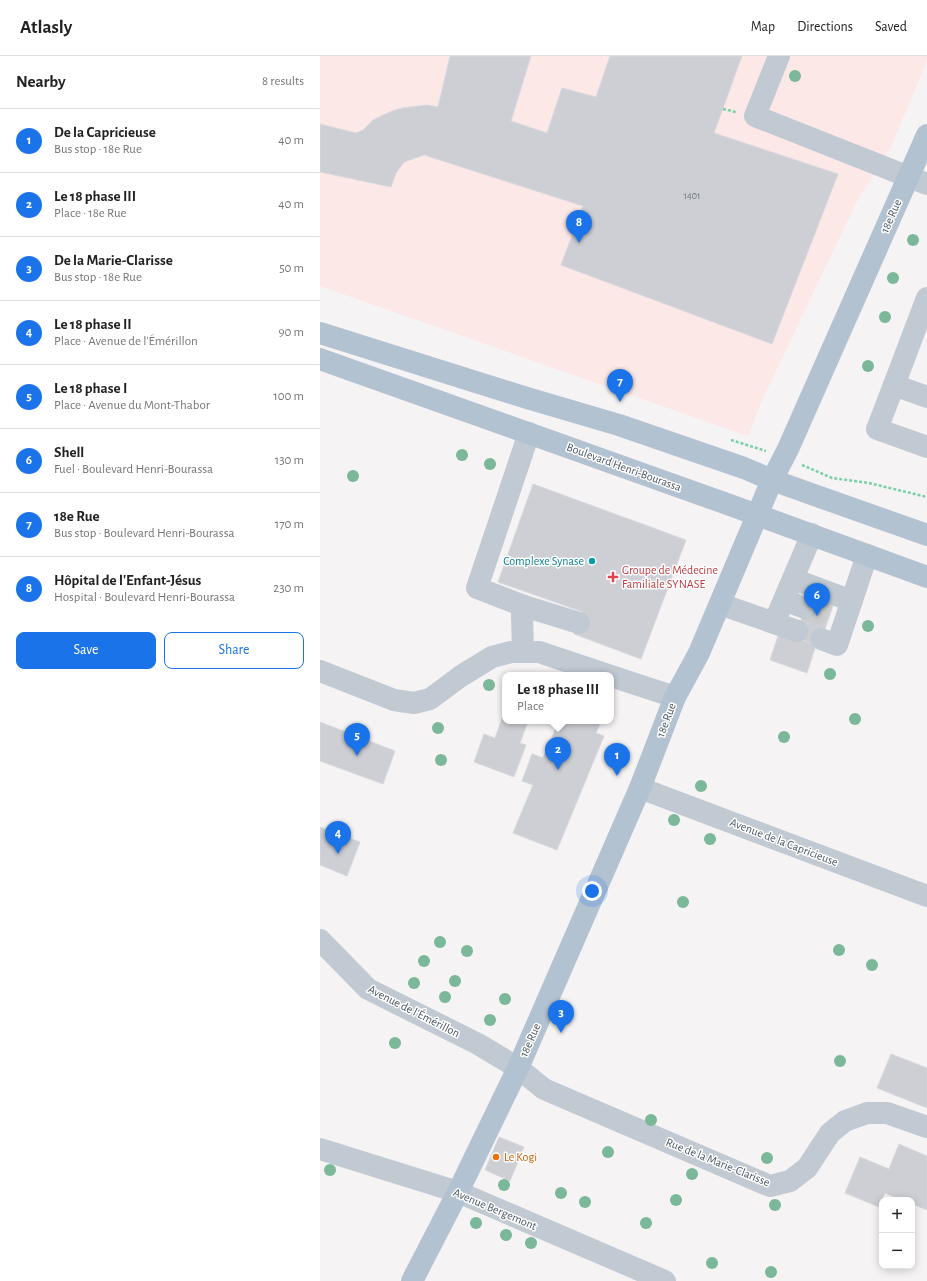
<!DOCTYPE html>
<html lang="en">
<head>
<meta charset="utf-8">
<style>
	body { margin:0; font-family:"Alegreya Sans",sans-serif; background:#f2f2f2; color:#222 }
	.controls { position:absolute; right:12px; bottom:12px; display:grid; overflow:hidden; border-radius:8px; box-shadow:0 2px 10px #0003 }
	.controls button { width:36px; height:36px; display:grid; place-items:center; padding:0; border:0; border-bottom:1px solid #e0e0e0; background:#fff; color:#222; font:20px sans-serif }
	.you { position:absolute; left:272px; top:835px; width:14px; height:14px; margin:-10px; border:3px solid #fff; border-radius:50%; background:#1a73e8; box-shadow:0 0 0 6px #1a73e833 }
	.badge { display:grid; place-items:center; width:26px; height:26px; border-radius:50%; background:#1a73e8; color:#fff; font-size:13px; font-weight:700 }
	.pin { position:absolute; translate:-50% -33px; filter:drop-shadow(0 1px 2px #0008) }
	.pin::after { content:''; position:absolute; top:21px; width:14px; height:12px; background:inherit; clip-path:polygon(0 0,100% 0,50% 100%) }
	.popup { position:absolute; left:182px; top:616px; width:112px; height:52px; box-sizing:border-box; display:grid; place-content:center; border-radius:8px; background:#fff; filter:drop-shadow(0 1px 3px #0005); font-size:13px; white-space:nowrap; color:#767676 }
	.popup b { font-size:15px; color:#222 }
	.popup::after { content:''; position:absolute; left:50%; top:100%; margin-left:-8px; border:8px solid transparent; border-top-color:#fff }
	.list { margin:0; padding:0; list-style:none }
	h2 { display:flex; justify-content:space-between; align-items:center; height:52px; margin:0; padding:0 16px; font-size:17px }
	h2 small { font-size:13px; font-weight:400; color:#767676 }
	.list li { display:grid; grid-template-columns:26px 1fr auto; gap:12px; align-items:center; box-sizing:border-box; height:64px; padding:0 16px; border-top:1px solid #e0e0e0 }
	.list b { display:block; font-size:15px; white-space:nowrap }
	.list p { margin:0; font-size:13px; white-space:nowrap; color:#767676 }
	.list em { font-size:13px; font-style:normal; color:#767676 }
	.actions { display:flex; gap:8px; padding:12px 16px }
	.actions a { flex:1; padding:9px 0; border:1px solid #1a73e8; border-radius:8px; text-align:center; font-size:14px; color:#1a73e8 }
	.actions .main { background:#1a73e8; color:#fff }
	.map { position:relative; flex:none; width:607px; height:1225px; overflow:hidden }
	header { display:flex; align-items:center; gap:24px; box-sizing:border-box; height:56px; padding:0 20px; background:#fff; border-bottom:1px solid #e0e0e0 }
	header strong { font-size:19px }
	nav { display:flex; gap:22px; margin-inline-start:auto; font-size:14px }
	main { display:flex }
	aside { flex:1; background:#fff }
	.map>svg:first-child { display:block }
</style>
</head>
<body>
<header>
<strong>Atlasly</strong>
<nav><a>Map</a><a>Directions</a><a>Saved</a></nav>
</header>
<main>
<aside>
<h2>Nearby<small>8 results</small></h2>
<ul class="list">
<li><span class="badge">1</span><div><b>De la Capricieuse</b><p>Bus stop · 18e Rue</p></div><em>40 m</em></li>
<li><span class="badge">2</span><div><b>Le 18 phase III</b><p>Place · 18e Rue</p></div><em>40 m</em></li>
<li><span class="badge">3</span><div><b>De la Marie-Clarisse</b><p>Bus stop · 18e Rue</p></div><em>50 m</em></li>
<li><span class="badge">4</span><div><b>Le 18 phase II</b><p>Place · Avenue de l'Émérillon</p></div><em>90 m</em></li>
<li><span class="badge">5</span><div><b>Le 18 phase I</b><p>Place · Avenue du Mont-Thabor</p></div><em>100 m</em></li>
<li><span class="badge">6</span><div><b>Shell</b><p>Fuel · Boulevard Henri-Bourassa</p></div><em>130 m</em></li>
<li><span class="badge">7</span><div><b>18e Rue</b><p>Bus stop · Boulevard Henri-Bourassa</p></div><em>170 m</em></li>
<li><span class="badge">8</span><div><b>Hôpital de l'Enfant-Jésus</b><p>Hospital · Boulevard Henri-Bourassa</p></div><em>230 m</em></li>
</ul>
<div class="actions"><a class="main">Save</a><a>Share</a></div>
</aside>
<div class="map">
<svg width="607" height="1225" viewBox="0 0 607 1225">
	<rect width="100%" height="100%" fill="#f5f3f3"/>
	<!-- medical -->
	<polygon fill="#fce8e6" points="0,0 607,0 607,5 570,93 538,143 441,346 428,380 0,230"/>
	<!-- building -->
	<g fill="#cdcfd5" stroke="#d7d9de">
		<polygon points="130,0 211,0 191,65 227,77 242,32 276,41 290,0 422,0 394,77 518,118 452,288 241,209 263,150 104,99 84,106 76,117 71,131 0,116 0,68 36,77 43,74 53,64 72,55 82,52 107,49 118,51"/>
		<polygon points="213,428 366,484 321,603 254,578 263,556 178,526"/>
		<polygon points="492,533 516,541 499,590 475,581"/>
		<polygon points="458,580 475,581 496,589 487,617 450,604"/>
		<polygon points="185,654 185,665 208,665 200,687 206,689 194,721 154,706 164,678 175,682"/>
		<polygon points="239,665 281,665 276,677 284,680 237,794 193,777 213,729 202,725 212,698 223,702"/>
		<polygon points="0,666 75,695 63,728 0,705"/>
		<polygon points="0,771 40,786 27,820 0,809"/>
		<polygon points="571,998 607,1012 607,1052 557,1032"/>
		<polygon points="179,1081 204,1091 190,1125 165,1114"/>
		<polygon points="579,1088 607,1100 607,1154 592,1148 592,1144 582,1144 565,1137 559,1151 525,1137 540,1101 569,1113"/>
	</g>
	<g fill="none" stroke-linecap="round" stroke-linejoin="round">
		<!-- minor-tunnel -->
		<polyline stroke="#caccce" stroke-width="22" stroke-dasharray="22 11" stroke-linecap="butt" points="485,552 509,560"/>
		<!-- path -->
		<g stroke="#7ad0a6" stroke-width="2.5" stroke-dasharray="3 2" stroke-linecap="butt">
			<polyline points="403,53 416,56"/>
			<polyline points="411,384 446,395"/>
			<polyline points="482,409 512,422 549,427 607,441"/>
		</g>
		<!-- minor -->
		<g stroke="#c1cad2" stroke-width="22">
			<polyline points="459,0 435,60 607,128"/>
			<polyline points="607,242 574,329 607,341"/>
			<polyline points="574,329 557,373 607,391"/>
			<polyline points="209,377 157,532 204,550 259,567"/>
			<polyline points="473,523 532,545"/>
			<polyline points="464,544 485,552"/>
			<polyline points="400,548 477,575"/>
			<polyline points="454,567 492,478"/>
			<polyline points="501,583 517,589 547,499"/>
			<polyline points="203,596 202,559 204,550"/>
			<polyline points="0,615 74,644 94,647 110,643 141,620 172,601 191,596 219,596 288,619"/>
			<polyline points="291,620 355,641"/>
			<polyline points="320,732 607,840"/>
			<polyline points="0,884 48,933 158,988 198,1012 224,1033 450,1130 470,1125 487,1112 510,1077 525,1065 547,1057 567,1057 607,1071"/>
			<polyline points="0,1093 138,1136 345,1225"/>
		</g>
		<!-- major -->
		<g stroke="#b3c2d1" stroke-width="22">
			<polyline points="0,277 207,342 299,369 424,412 452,424 607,479"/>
			<polyline points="0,303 410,449 607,521"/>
			<polyline points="92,1225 138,1136 198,1012 320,732 355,641 379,597 452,424 468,393 607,79"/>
		</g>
	</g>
	<!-- trees -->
	<g fill="#7bb799">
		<circle cx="475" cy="20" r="6"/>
		<circle cx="593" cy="184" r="6"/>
		<circle cx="573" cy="222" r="6"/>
		<circle cx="565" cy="261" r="6"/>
		<circle cx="548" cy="310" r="6"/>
		<circle cx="142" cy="399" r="6"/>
		<circle cx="170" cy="408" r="6"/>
		<circle cx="33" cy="420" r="6"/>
		<circle cx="548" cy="570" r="6"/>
		<circle cx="510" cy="618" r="6"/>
		<circle cx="169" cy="629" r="6"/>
		<circle cx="535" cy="663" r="6"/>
		<circle cx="118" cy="672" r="6"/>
		<circle cx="464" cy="681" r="6"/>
		<circle cx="121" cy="704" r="6"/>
		<circle cx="381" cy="730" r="6"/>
		<circle cx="354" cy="764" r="6"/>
		<circle cx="390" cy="783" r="6"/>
		<circle cx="363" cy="846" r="6"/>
		<circle cx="120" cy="886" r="6"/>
		<circle cx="519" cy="894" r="6"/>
		<circle cx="147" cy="895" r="6"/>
		<circle cx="104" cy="905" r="6"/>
		<circle cx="552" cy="909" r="6"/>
		<circle cx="135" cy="925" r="6"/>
		<circle cx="94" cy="927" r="6"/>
		<circle cx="125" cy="941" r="6"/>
		<circle cx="185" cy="943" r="6"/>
		<circle cx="170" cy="964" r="6"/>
		<circle cx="75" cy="987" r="6"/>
		<circle cx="520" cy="1005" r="6"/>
		<circle cx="331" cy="1064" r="6"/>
		<circle cx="288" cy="1096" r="6"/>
		<circle cx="447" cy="1102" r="6"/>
		<circle cx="10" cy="1114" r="6"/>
		<circle cx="372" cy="1118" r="6"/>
		<circle cx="184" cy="1129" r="6"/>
		<circle cx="241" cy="1137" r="6"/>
		<circle cx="356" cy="1144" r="6"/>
		<circle cx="265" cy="1146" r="6"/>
		<circle cx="455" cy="1149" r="6"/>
		<circle cx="156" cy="1167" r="6"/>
		<circle cx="326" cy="1167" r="6"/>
		<circle cx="186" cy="1179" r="6"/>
		<circle cx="211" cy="1187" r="6"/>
		<circle cx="392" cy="1207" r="6"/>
		<circle cx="451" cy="1216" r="6"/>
	</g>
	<!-- markers -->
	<circle fill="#0f9aa8" stroke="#fff" stroke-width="1.5" cx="272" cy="505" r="4"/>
	<path fill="#e0444e" stroke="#fff" stroke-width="1.5" d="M291 515h4v4h4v4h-4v4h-4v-4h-4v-4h4z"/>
	<circle fill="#e8710a" stroke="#fff" stroke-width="1.5" cx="176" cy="1101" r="4"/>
	<g text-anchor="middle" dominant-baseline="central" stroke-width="3" stroke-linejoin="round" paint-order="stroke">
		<!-- number labels -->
		<g font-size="10" fill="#6b747e">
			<text x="372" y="140">1401</text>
		</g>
		<!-- street labels -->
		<g font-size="12" fill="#4a5661" stroke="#fff">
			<text transform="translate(571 160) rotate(-66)">18e Rue</text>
			<text transform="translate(304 411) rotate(20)">Boulevard Henri-Bourassa</text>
			<text transform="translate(346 664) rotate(-69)">18e Rue</text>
			<text transform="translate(464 786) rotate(21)">Avenue de la Capricieuse</text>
			<text transform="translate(94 955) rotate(27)">Avenue de l'Émérillon</text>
			<text transform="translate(210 984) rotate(-66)">18e Rue</text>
			<text transform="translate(398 1106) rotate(22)">Rue de la Marie-Clarisse</text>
			<text transform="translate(175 1153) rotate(23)">Avenue Bergemont</text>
		</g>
		<!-- culture labels -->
		<g font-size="12" fill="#0d838f" stroke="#fff" text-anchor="end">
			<text x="264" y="505">Complexe Synase</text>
		</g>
		<!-- health labels -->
		<g font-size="12" fill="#be3a42" stroke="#fff" text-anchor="start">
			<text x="302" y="514">Groupe de Médecine<tspan x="302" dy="14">Familiale SYNASE</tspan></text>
		</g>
		<!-- food labels -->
		<g font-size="12" fill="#c56008" stroke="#fff" text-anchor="start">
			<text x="184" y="1101">Le Kogi</text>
		</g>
	</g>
</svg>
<div class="controls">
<button>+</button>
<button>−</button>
</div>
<div class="you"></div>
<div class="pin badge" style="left:297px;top:720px">1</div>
<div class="pin badge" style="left:238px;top:714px">2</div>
<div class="popup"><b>Le 18 phase III</b>Place</div>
<div class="pin badge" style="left:241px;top:977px">3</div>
<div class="pin badge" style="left:18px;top:798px">4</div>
<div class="pin badge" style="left:37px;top:700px">5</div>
<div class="pin badge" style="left:497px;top:560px">6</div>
<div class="pin badge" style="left:300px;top:346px">7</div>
<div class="pin badge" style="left:259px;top:187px">8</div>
</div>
</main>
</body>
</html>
